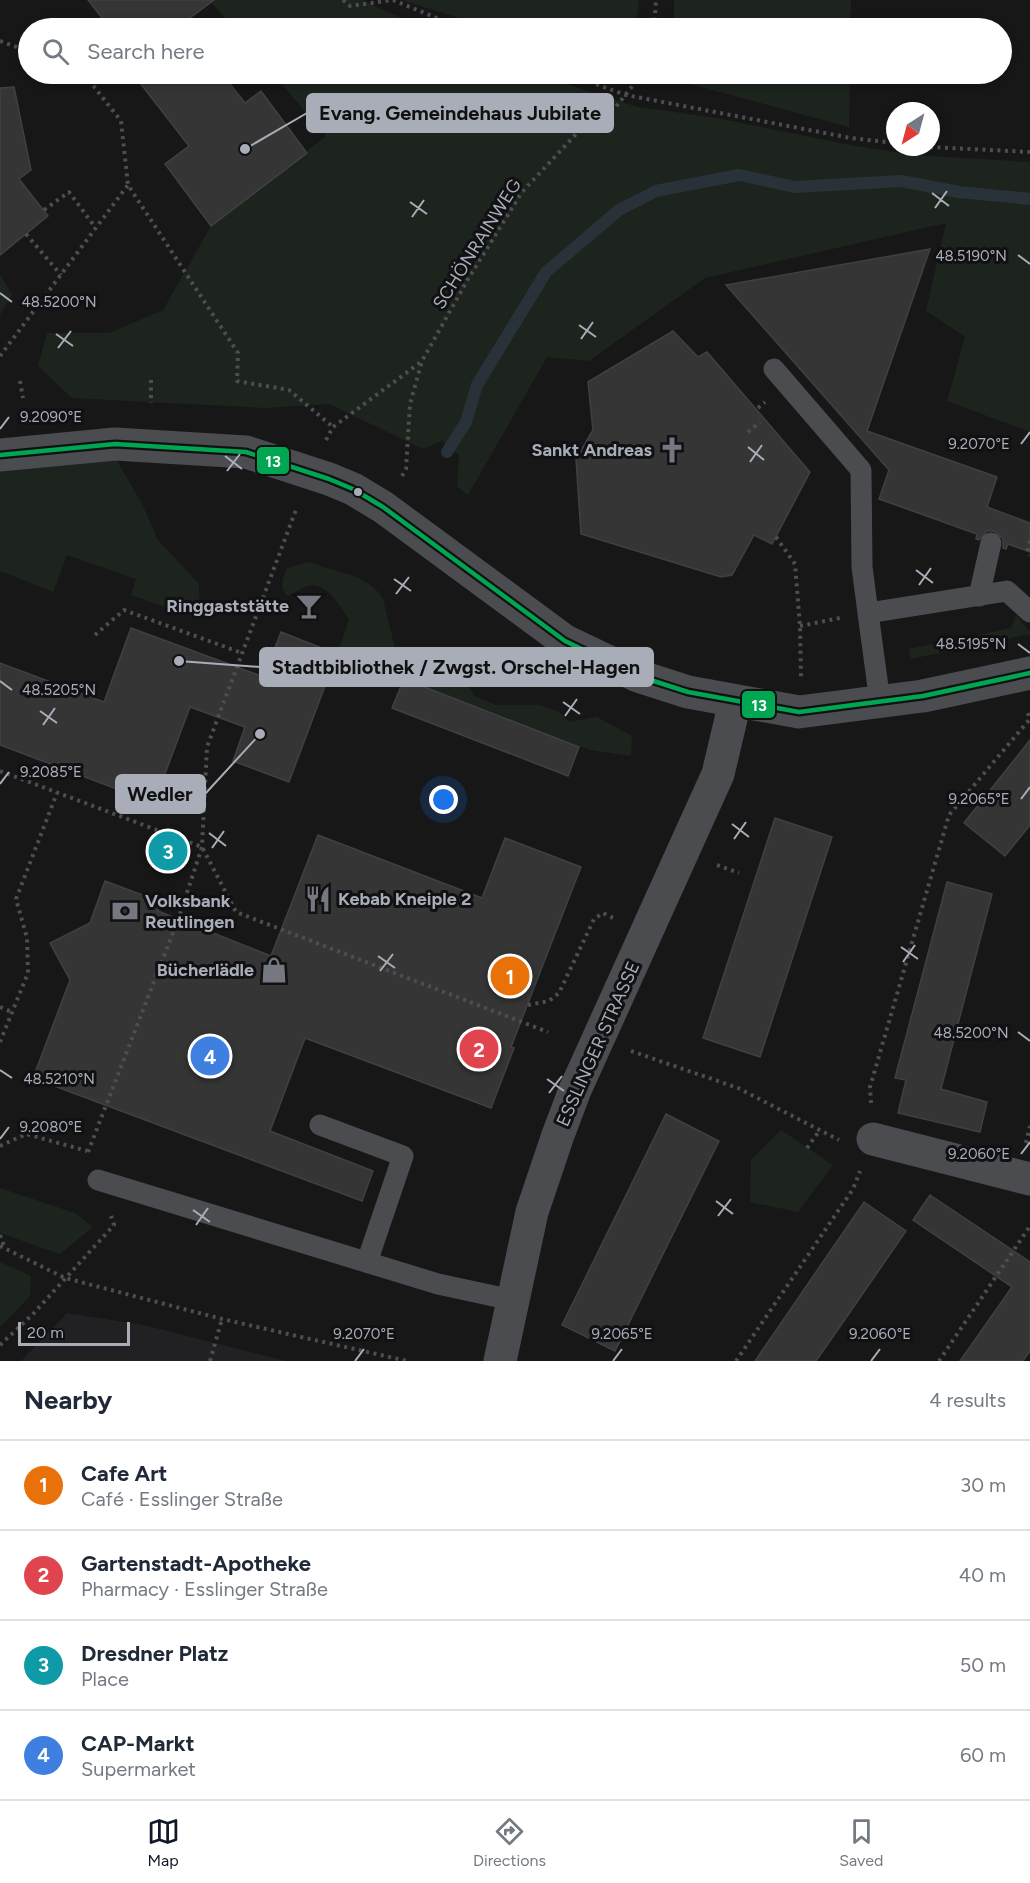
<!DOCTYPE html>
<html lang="en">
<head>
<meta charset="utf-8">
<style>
	body { margin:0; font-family:Figtree,sans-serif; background:#f2f2f3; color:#1f2937 }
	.compass { position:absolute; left:886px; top:102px; width:54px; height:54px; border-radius:50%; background:#fff; box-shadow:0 3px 9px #0003; rotate:216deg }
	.scale { position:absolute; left:18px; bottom:15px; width:112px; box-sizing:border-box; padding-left:6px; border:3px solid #a8adb8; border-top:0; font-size:16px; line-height:21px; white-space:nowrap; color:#a8adb8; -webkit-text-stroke:4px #111113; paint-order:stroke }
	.you { position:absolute; left:444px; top:800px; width:21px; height:21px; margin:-15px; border:4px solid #fff; border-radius:50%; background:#1a73e8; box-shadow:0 0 0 9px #1a73e833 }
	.badge { display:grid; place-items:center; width:39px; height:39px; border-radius:50%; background:#111827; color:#fff; font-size:20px; font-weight:700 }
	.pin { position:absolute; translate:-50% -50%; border:3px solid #fff; box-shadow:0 2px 6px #0006 }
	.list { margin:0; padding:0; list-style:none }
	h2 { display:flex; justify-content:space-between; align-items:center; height:78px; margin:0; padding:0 24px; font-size:26px }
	h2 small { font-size:20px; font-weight:400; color:#747a83 }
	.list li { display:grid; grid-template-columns:39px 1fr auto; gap:18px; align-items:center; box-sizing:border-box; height:90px; padding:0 24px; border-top:2px solid #e0e1e3 }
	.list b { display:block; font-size:22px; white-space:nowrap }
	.list p { margin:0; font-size:20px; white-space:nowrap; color:#747a83 }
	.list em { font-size:20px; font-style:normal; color:#747a83 }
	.icon { flex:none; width:33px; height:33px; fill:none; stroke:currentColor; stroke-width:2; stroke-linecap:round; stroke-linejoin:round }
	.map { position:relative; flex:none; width:1030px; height:1361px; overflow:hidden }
	.search { position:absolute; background:#fff; box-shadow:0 3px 9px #0003; left:18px; right:18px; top:18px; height:66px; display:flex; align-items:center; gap:15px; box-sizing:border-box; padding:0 21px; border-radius:33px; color:#747a83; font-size:22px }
	.sheet { height:438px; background:#fff }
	nav { display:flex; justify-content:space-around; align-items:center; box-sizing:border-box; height:84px; border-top:2px solid #e0e1e3; background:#fff; font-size:16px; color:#747a83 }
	nav a { display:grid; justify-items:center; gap:3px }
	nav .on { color:#111827 }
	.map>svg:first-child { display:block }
</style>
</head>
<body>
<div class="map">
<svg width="1030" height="1361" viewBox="0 0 1030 1361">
	<rect width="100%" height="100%" fill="#171717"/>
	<!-- built -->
	<polygon fill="#212123" points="67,1313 144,1325 286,1361 21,1361"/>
	<!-- green -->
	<g fill="#1d241e">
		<polygon points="209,0 363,0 382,10 427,28 234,28"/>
		<polygon points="401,0 639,0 636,28 492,28"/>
		<polygon points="674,0 851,0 850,28 674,28"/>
		<polygon points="273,74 540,74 590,92 638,107 717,118 850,145 914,155 1030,162 1030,432 947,401 965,337 926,311 946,223 705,278 589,361 547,357 468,495 457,486 459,455 442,441 423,449 329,404 266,408 72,398 38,366 47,333 109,333 163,310 211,226 326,136"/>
		<polygon points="683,74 850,74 849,127 690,84"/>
		<polygon points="0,274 12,295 0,315"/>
		<polygon points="112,452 142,504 158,540 199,584 200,619 131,595 136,579 67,555 53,592 0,571 0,461"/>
		<path d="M309,562C315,563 321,567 327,568C347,574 372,579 383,599L395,648L403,652L425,648L442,656L457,669L475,696L495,705H540L559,712L569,722L597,717L632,736L631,756L590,750L404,679L376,683L338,652L349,619C339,606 326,579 305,587C300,589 294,593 288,596C278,588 283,578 287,568Z"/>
		<polygon points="1016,615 1030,632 1030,634 911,659 909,649 1011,628"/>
		<polygon points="781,1130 833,1165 798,1212 750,1202 751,1160"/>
		<polygon points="0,1188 75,1213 93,1227 60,1254 0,1233"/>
		<polygon points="0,1262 31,1276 30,1296 0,1327"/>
	</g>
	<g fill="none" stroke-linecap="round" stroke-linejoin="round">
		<!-- stream -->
		<polyline stroke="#2a3239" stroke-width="12" points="447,452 466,422 477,385 546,272 619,210 656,191 739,175 795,187 901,181 959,192 1030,199"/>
	</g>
	<!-- building -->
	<g fill="#353536" stroke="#3f4043" stroke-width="1.5">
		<polygon points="88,0 214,0 183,23 187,28 110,28"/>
		<polygon points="133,74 222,74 245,103 261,91 307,153 211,226 165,164 189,146"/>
		<polygon points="14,87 31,170 19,179 48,216 0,255 0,88"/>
		<polygon points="930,249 867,431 997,477 987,507 1030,523 1030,552 1008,544 1006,549 1003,548 1003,539 994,531 987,531 979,540 976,539 977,534 879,499 889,470 726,285"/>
		<polygon points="673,331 698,357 707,352 810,472 772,544 754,535 732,575 721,577 581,534 576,459 593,430 588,382"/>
		<polygon points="131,628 264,677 281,632 337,654 289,782 233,761 245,727 190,707 154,803 0,745 0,663 104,702"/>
		<polygon points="404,679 579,747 568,776 392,708"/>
		<polygon points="1030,740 1030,825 1005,856 964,823"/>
		<polygon points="775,818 832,837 760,1057 703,1038"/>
		<polygon points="318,835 482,898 505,838 581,867 511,1047 514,1048 491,1108 305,1038 270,1131 373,1171 362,1201 33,1078 70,980 50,943 90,923 105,881 161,902 158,911 271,956"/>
		<polygon points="947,882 992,894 941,1089 987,1102 980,1132 898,1113 906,1080 895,1078"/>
		<polygon points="666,1114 719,1141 615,1351 562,1325"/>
		<polygon points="930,1195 1030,1262 1030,1351 1023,1361 960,1361 1012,1287 913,1220"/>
		<polygon points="864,1202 906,1231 848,1315 816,1361 755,1361"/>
	</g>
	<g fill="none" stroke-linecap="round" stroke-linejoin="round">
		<!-- path -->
		<g stroke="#4d4e52" stroke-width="4" stroke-dasharray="3 4.5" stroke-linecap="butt">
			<polyline points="343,0 350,6 393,0 461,28"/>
			<polyline points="654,28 656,0"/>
			<polyline points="0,41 28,51"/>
			<polyline points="84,74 121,121 128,185 238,353 237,381 289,390 333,427"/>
			<polyline points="568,74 626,95 851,138 895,143"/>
			<polyline points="930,147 1030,152"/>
			<polyline points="44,210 69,192 95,227"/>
			<polyline points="26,234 61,275"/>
			<polyline points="0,356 128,185"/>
			<polyline points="151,380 151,403"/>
			<polyline points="20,381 23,398"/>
			<polyline points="758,408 765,402"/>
			<polyline points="748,432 760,422"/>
			<polyline points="326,440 333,427 421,362"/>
			<polyline points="402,476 406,469 410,404 422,361 468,279 522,192 577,133 615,108 642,74"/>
			<polyline points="776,537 795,564 800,626 801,677"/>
			<polyline points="1030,541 1027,552 1030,555"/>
			<polyline points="800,626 840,618"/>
			<polyline points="95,635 124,610 242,653"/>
			<polyline points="0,771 202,847 236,912 548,1032"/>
			<polyline points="717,865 739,873"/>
			<polyline points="528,1005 549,1001 559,993 594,919 603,913 613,918"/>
			<polyline points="0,1007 12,1012"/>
			<polyline points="0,1042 28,973 27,938 16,899 57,793"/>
			<polyline points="631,1051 738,1088 839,1140"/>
			<polyline points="871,1103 870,1087 949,815 1029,720 1028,710"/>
			<polyline points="1026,1143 1030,1126"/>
			<polyline points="0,1146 26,1134 87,1151"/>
			<polyline points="807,1148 820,1130"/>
			<polyline points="88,1152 179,917 202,847 207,747 297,507"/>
			<polyline points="0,1235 4,1246"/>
			<polyline points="0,1246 65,1278 222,1319 407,1361"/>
			<polyline points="0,1345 33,1314 114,1225 111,1216"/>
			<polyline points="210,1361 222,1319"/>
			<polyline points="736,1361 853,1189 860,1171"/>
			<polyline points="939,1361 1030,1226"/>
		</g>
		<!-- lane -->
		<g stroke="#4b4c50" stroke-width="21">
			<polyline points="774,369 861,470 862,567 868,613 1007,591 1030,612"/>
			<polyline points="979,596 991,543"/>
			<polyline points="868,613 880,702"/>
			<polyline points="320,1125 403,1156 367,1262"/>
			<polyline points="98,1180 438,1284 512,1300"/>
		</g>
		<!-- street -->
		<g stroke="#4b4c50" stroke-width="33">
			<polyline points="0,455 115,444 246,452 329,479 353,489 383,507 565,641 638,676 688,692 799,712 923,696 1030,673"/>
			<polyline points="873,1139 1030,1179"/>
			<polyline points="500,1361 532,1212 558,1135 575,1090 718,774 735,702"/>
		</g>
		<!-- bus-1 casing -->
		<g stroke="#111113" stroke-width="9">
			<polyline id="bus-1" points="0,455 115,444 246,452 329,479 353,489 383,507 565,641 638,676 688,692 799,712 923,696 1030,673"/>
		</g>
		<!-- bus-1 -->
		<use href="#bus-1" stroke="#00a651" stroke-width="4.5"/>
	</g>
	<!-- ticks -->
	<path fill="none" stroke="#a8adb8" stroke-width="2" d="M932,193L949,206M410,202L427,214M935,208L947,191M412,217L424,200M1018,255L1030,264M0,293L12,302M579,325L596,337M56,334L73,346M581,339L593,322M58,348L71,331M0,429L9,417M1021,444L1030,432M748,447L764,460M225,456L242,469M750,462L762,445M227,471L240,454M916,570L933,583M394,579L411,591M919,585L931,568M396,594L409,577M1018,644L1030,653M0,681L12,690M563,702L580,714M40,711L57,723M565,716L577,699M43,725L55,708M0,784L9,772M1021,799L1030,787M732,824L749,837M209,833L226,846M734,839L746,822M212,848L224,831M901,947L918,959M378,956L395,968M903,962L915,945M380,971L393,954M1018,1032L1030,1041M0,1070L12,1078M547,1079L564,1091M549,1093L562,1076M0,1139L9,1127M1021,1154L1030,1142M716,1201L733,1214M193,1210L210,1222M718,1216L731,1199M196,1225L208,1208M355,1361L364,1349M613,1361L622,1349M871,1361L880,1349"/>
	<!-- icons -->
	<defs>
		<g id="church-bare" transform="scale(2.07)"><path d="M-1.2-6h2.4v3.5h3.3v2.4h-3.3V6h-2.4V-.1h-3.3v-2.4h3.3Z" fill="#757880" stroke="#111113" stroke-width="2.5" paint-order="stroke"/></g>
		<g id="bar-bare" transform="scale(2.07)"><path d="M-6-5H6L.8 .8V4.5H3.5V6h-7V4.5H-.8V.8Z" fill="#757880" stroke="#111113" stroke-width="2.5" paint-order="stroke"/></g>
		<g id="restaurant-bare" transform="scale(2.07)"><path d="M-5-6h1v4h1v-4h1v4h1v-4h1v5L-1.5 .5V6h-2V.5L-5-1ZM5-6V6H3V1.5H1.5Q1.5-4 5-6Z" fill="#757880" stroke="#111113" stroke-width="2.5" paint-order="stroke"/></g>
		<g id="bank-bare" transform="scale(2.07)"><path d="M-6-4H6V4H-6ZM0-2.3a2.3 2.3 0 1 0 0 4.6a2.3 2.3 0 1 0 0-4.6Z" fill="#757880" stroke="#111113" stroke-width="2.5" paint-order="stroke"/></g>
		<g id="shop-bare" transform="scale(2.07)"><path d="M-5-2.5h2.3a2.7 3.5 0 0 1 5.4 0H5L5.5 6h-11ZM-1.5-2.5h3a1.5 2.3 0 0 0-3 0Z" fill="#757880" stroke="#111113" stroke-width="2.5" paint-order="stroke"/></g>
	</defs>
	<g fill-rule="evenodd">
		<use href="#church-bare" x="672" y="450"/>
		<use href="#bar-bare" x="309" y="606"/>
		<use href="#restaurant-bare" x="318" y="899"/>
		<use href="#bank-bare" x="125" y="911"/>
		<use href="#shop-bare" x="274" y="970"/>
	</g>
	<!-- markers -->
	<circle fill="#a8adb8" stroke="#111113" stroke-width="2" cx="358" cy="492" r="5"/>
	<g text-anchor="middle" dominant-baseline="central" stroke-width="6" stroke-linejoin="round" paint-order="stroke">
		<!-- street labels -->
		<g font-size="18" fill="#a8adb8" stroke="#111113">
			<text transform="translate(477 244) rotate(-58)">SCHÖNRAINWEG</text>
			<text transform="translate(598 1044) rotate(-66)">ESSLINGER STRASSE</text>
		</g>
		<!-- poi labels -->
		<g font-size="18" font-weight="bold" fill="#a8adb8" stroke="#111113" text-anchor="end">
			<text x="652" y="450">Sankt Andreas</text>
			<text x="289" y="606">Ringgaststätte</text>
			<text x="338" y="899" text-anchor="start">Kebab Kneiple 2</text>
			<text x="145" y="901" text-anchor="start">Volksbank<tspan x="145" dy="21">Reutlingen</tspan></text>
			<text x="254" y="970">Bücherlädle</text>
		</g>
	</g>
	<g font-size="15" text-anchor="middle" fill="#a8adb8" stroke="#111113" stroke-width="6" stroke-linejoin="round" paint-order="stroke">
		<text x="971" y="261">48.5190°N</text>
		<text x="59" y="307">48.5200°N</text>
		<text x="51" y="422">9.2090°E</text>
		<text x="979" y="449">9.2070°E</text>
		<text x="971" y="649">48.5195°N</text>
		<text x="59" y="695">48.5205°N</text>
		<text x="51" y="777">9.2085°E</text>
		<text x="979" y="804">9.2065°E</text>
		<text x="971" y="1038">48.5200°N</text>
		<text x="59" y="1084">48.5210°N</text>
		<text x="51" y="1132">9.2080°E</text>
		<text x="979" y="1159">9.2060°E</text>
		<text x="364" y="1339">9.2070°E</text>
		<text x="622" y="1339">9.2065°E</text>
		<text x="880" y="1339">9.2060°E</text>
	</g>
	<!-- callouts -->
	<path fill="none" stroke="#a8adb8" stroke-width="2" d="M245 149L307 113M179 661L260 667M260 734L205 794"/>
	<g fill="#a8adb8" stroke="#111113" stroke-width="2">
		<circle cx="245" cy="149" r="6"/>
		<circle cx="179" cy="661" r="6"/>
		<circle cx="260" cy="734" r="6"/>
	</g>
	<g fill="#a8adb8" stroke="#a8adb8" stroke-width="2">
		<rect x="307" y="94" width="306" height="38" rx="6"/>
		<rect x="260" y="648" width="393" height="38" rx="6"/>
		<rect x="116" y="775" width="89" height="38" rx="6"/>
	</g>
	<g font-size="20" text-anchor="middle" font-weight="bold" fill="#111">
		<text x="460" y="120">Evang. Gemeindehaus Jubilate</text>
		<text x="456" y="674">Stadtbibliothek / Zwgst. Orschel-Hagen</text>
		<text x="160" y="801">Wedler</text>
	</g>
	<g stroke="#111113" stroke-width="2">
		<rect x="256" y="446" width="34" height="29" rx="6" fill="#00a651"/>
		<rect x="741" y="690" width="35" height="29" rx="6" fill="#00a651"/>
	</g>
	<g font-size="16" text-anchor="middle" font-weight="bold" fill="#fff">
		<text x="273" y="467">13</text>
		<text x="759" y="711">13</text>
	</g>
</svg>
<svg class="compass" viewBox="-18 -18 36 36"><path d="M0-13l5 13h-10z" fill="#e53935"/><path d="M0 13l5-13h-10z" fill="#747a83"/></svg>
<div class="scale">20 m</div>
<div class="you"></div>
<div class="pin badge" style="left:510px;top:976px;background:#e8710a">1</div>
<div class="pin badge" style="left:479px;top:1049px;background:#e0444e">2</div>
<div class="pin badge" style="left:168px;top:851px;background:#0f9aa8">3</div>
<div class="pin badge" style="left:210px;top:1056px;background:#3f7fe0">4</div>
<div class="search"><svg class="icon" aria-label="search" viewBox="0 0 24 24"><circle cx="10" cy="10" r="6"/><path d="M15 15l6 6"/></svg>Search here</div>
</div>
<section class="sheet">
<h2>Nearby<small>4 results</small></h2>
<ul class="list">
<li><span class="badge" style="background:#e8710a">1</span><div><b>Cafe Art</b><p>Café · Esslinger Straße</p></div><em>30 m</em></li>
<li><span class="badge" style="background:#e0444e">2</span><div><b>Gartenstadt-Apotheke</b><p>Pharmacy · Esslinger Straße</p></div><em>40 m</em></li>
<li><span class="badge" style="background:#0f9aa8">3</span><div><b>Dresdner Platz</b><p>Place</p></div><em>50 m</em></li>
<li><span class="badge" style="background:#3f7fe0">4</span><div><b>CAP-Markt</b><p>Supermarket</p></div><em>60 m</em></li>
</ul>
</section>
<nav>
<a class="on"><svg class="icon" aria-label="map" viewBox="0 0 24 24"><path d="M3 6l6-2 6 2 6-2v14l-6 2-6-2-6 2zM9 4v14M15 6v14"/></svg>Map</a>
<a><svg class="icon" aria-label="directions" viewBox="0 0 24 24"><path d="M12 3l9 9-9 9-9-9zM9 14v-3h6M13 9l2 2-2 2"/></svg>Directions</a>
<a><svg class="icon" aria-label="saved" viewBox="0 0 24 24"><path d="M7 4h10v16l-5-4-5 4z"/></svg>Saved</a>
</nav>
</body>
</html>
